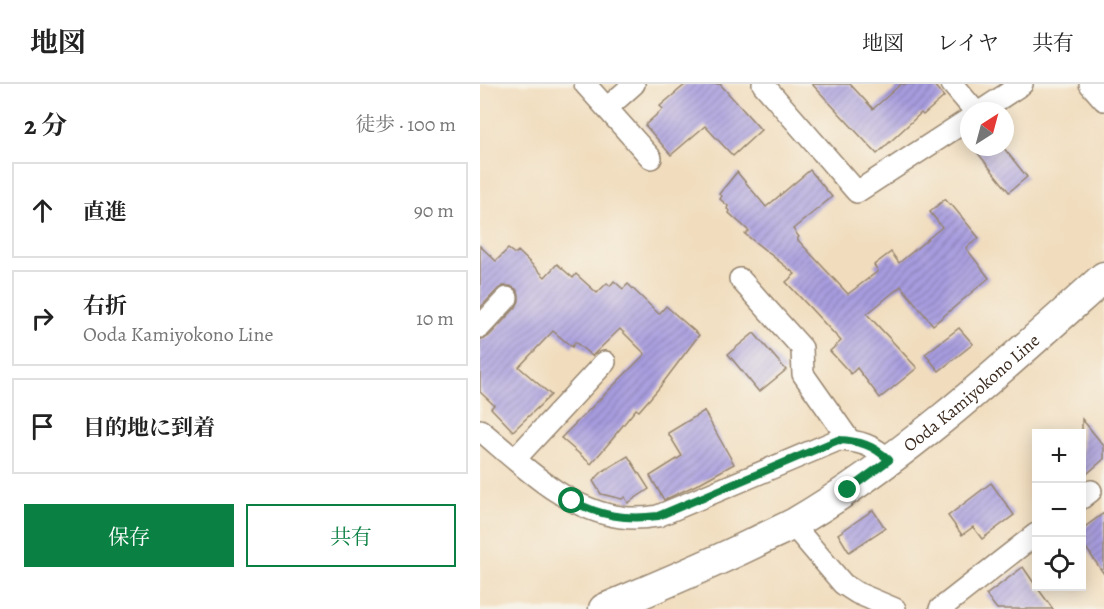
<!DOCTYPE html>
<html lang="ja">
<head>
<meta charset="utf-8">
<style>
	body { margin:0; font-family:Alegreya,"Noto Serif JP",serif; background:#f2f2f2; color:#222 }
	.controls { position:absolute; right:18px; bottom:18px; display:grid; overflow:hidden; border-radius:0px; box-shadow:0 3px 15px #0003 }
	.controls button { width:54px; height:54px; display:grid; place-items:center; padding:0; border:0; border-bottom:2px solid #e0e0e0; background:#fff; color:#222; font:30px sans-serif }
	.compass { position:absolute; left:480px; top:18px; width:54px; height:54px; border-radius:50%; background:#fff; box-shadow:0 3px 15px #0003; rotate:36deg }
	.stop { position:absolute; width:18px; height:18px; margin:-14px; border:4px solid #0b8043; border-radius:50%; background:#fff }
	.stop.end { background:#0b8043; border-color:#fff; box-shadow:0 2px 6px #0008 }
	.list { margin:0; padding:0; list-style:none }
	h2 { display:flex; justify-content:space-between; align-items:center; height:78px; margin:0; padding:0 24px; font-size:26px }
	h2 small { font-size:20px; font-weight:400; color:#767676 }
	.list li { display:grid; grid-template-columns:39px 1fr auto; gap:18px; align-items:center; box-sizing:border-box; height:96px; margin:0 12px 12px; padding:0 12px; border:2px solid #e0e0e0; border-radius:0px }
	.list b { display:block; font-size:22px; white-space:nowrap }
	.list p { margin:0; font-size:20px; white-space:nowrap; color:#767676 }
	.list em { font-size:20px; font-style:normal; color:#767676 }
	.actions { display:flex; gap:12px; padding:18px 24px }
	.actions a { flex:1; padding:14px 0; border:2px solid #0b8043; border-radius:0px; text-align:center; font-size:21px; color:#0b8043 }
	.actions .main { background:#0b8043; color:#fff }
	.icon { flex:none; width:33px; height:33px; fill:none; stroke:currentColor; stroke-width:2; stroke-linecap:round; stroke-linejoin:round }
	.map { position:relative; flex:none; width:624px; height:525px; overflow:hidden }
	header { display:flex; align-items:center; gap:36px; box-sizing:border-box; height:84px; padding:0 30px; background:#fff; border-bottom:2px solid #e0e0e0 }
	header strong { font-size:28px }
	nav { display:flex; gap:33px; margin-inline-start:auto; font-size:21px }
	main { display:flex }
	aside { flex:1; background:#fff }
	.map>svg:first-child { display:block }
</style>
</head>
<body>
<header>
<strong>地図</strong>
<nav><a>地図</a><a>レイヤ</a><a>共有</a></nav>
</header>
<main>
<aside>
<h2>2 分<small>徒歩 · 100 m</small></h2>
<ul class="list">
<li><svg class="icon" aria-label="ahead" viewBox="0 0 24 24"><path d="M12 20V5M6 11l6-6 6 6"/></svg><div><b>直進</b></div><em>90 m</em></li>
<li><svg class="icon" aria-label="right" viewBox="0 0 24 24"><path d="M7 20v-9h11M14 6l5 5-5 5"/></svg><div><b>右折</b><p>Ooda Kamiyokono Line</p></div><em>10 m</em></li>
<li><svg class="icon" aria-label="arrive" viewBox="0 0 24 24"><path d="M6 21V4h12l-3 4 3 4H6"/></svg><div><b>目的地に到着</b></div></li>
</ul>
<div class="actions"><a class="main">保存</a><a>共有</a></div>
</aside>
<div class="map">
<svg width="624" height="525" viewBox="0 0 624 525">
	<defs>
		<pattern id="building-hatch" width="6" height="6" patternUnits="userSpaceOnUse" patternTransform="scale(1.5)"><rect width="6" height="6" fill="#a79cdf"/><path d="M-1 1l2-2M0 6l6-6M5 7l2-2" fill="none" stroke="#897fb4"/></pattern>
	</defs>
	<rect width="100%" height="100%" fill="#f7f3e8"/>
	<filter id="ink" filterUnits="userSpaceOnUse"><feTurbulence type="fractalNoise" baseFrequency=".0167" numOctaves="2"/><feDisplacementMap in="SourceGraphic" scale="12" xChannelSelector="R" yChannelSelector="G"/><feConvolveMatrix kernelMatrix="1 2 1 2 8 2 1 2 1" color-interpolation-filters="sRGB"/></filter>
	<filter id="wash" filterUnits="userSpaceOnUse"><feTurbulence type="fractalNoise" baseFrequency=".008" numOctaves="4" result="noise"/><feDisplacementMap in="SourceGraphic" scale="24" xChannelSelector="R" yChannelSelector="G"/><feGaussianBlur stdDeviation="1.35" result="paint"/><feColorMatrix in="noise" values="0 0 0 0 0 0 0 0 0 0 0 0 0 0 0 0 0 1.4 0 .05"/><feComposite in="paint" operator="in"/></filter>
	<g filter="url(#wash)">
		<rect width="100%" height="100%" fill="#f1ddbe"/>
		<g id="blocks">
			<!-- building -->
			<g fill="url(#building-hatch)">
				<polygon points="206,0 240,0 281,46 253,72 225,42 191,71 165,41 183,25 180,22"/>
				<polygon points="332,0 370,0 393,25 421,0 453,0 464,13 443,31 441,29 397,70"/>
				<polygon points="493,63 523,63 547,93 529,108"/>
				<polygon points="330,86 352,113 313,145 319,153 317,155 368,210 398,187 394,181 411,168 419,179 462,143 450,128 465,115 470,121 471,120 499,154 486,164 509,194 453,241 421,202 387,230 437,284 400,314 377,284 371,290 350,267 361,257 306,198 315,190 265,150 269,147 249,129 250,127 247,125 248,122 240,115 242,112 239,110 257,88 286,123"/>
				<polygon points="0,162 16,177 28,165 35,170 38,167 65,193 77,180 93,194 96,190 117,209 127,199 130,202 134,197 143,205 148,200 179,230 186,222 219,251 179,304 159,327 156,325 135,351 135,352 111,380 81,354 165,270 140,245 112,272 95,258 92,263 73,247 39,283 71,311 33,347 11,324 14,321 0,308 0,255 4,255 9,252 36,223 39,217 39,211 36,205 30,202 23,202 18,205 0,224"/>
				<polygon points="479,244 493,260 459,287 445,270"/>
				<polygon points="274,249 306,286 279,308 248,270"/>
				<polygon points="224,327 254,380 216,401 184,416 170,392 202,372 188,349"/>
				<polygon points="602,335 624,362 624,375 602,394"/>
				<polygon points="148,372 169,405 148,419 145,413 142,415 121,410 113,397 123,387"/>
				<polygon points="511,399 534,431 502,455 493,443 482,451 468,432"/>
				<polygon points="393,426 405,444 369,468 358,450"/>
				<polygon points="624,429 624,490 602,458 602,445"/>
				<polygon points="543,483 556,502 573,525 517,525 506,511"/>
			</g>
		</g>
	</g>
	<g filter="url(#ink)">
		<use href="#blocks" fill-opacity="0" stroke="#96846e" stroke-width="1.5"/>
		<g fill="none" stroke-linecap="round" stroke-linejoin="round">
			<!-- minor casing -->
			<g stroke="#96846e" stroke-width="24">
				<g id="minor">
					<polyline points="105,0 171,74"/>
					<polyline points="283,0 377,108 489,35"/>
					<polyline points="472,0 495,27"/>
					<polyline points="610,0 624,16"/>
					<polyline points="127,24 154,0"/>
					<polyline points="501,27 542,0"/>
					<polyline points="260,195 322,264 323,290 370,357"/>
					<polyline points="0,243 27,214"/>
					<path d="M0,346C41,380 86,426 141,433C153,435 166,434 178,432L358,356C380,357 393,361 409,376"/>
					<polyline points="35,375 125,278"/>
					<polyline points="602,414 611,407"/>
					<polyline points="312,440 363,500 377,509 415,525"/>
					<polyline points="460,525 556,450"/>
				</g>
			</g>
			<!-- secondary casing -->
			<g stroke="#96846e" stroke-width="33">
				<g id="secondary">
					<path id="s1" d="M124,525C174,504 225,483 274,459C287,452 302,446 315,439C429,372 526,281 624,193"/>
				</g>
			</g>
			<!-- minor -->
			<use href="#minor" stroke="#fff" stroke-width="21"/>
			<!-- secondary -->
			<use href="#secondary" stroke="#fff" stroke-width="30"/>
		</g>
	</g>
	<g fill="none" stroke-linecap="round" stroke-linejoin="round" filter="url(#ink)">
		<!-- route -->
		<path stroke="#0b8043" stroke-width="8" d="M92,417C121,432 145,436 178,432L358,356C380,357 393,361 409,376L368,406"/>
	</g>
	<g text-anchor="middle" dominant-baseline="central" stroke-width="4.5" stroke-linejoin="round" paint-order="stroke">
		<!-- street labels -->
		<g font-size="18" fill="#3b2a1e" stroke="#f7f3e8">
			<text stroke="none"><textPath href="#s1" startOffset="429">Ooda Kamiyokono Line</textPath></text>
		</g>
	</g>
</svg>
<div class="controls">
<button>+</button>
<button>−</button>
<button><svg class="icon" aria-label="locate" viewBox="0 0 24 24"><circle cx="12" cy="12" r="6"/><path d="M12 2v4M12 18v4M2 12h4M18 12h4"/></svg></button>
</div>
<svg class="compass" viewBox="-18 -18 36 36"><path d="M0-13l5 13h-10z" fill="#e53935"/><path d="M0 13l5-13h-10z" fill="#767676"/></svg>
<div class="stop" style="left:92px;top:417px"></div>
<div class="stop end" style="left:368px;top:406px"></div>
</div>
</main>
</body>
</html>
